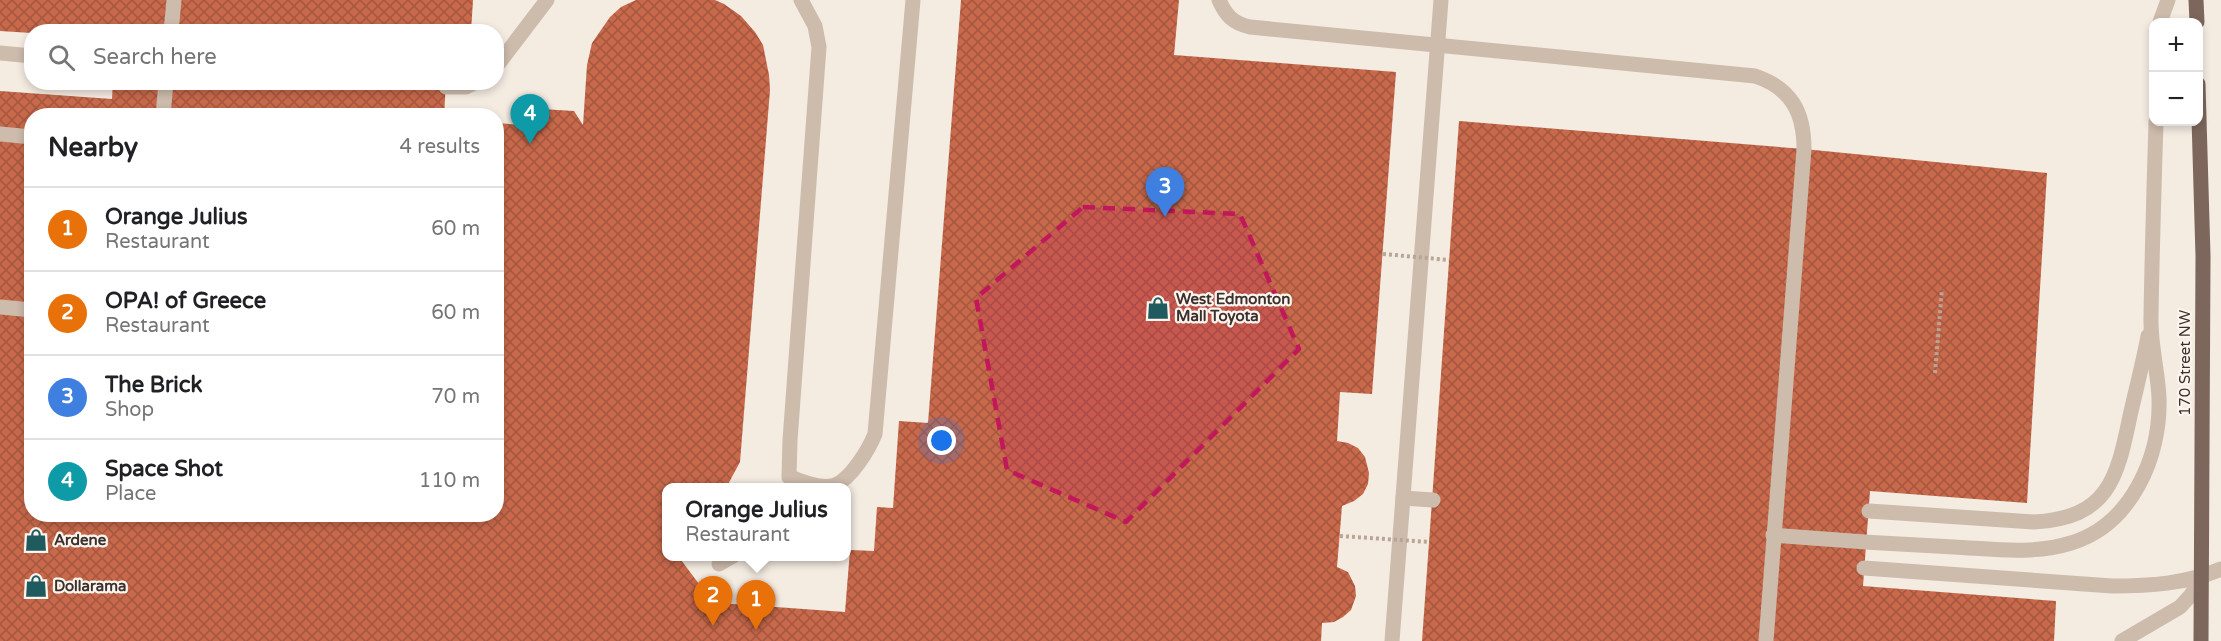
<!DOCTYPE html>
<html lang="en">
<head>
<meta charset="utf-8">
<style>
	body { margin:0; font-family:"Varela Round",sans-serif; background:#f6f6f6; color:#202124 }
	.controls { position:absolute; right:18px; top:18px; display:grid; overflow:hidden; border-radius:12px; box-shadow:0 3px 9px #0003 }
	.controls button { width:54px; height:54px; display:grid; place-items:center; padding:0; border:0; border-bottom:2px solid #e0e0e0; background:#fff; color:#202124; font:30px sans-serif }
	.you { position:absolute; left:942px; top:441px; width:21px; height:21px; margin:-15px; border:4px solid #fff; border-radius:50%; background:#1a73e8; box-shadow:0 0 0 9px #1a73e833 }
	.badge { display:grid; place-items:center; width:39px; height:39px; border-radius:50%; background:#1f5a5e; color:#fff; font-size:20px; font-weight:700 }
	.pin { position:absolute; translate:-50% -50px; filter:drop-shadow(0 2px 3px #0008) }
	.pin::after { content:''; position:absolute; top:32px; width:21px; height:18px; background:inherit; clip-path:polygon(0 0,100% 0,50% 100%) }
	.popup { position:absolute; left:662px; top:483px; width:189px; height:78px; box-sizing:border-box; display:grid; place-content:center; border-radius:12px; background:#fff; filter:drop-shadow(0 2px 4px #0005); font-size:20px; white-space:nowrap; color:#757577 }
	.popup b { font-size:22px; color:#202124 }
	.popup::after { content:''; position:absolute; left:50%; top:100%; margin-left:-12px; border:12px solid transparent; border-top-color:#fff }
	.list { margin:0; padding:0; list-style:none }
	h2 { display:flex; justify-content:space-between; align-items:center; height:78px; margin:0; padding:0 24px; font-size:26px }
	h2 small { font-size:20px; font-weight:400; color:#757577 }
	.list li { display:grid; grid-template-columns:39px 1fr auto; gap:18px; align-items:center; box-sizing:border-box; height:84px; padding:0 24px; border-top:2px solid #e0e0e0 }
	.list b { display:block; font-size:22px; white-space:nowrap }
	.list p { margin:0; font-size:20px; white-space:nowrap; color:#757577 }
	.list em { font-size:20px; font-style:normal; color:#757577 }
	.icon { flex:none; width:33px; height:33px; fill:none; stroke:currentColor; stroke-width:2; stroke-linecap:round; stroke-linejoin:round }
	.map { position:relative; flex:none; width:2221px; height:641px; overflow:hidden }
	.search { position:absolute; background:#fff; box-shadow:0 3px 9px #0003; left:24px; top:24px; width:480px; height:66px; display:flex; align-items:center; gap:15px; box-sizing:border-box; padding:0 21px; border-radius:24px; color:#757577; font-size:22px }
	.panel { position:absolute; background:#fff; box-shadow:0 3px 9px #0003; left:24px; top:108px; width:480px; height:414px; border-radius:24px }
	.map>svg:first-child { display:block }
</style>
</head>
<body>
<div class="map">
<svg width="2221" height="641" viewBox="0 0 2221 641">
	<defs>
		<pattern id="building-cross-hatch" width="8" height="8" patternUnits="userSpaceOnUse" patternTransform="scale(1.5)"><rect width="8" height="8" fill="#c8694b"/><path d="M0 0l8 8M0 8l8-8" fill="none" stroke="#a4573f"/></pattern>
	</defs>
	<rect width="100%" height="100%" fill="#f4ebe1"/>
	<!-- building -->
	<g fill="url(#building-cross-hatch)">
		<polygon points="0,0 473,0 471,32 32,32 32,33 0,31"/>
		<polygon points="636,0 715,0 724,4 741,16 755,32 763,45 769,75 770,90 740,462 726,488 666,488 666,522 663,522 666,556 678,556 708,596 706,602 845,612 850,550 874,551 877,507 893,508 899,421 928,423 961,0 1179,0 1174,55 1396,72 1372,394 1340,392 1337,441 1348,443 1358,448 1365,457 1369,473 1368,484 1363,494 1354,501 1342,506 1337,567 1348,572 1355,586 1356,596 1351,610 1343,617 1334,622 1322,623 1321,641 0,641 0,91 112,99 113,82 446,82 444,116 32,116 32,514 496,514 496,123 521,125 541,109 574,111 583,125 587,65 592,43 610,17 621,7"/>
		<polygon points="1459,121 1804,149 2047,173 2027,503 1870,491 1863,586 2056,601 2054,641 1422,641"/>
	</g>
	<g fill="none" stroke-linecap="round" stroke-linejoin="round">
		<!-- path -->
		<polyline stroke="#b9a596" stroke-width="4" stroke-dasharray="3 3" stroke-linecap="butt" points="1935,373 1942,289"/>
		<!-- service -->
		<g stroke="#cdbbac" stroke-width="15">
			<path d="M801,0L815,26L819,47L790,440L789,477C803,481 820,490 835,485C851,479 869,449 875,434L913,0"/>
			<path d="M1219,0C1226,16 1233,23 1250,27L1755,76C1791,88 1804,112 1804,149L1766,641"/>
			<polyline points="2160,22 2168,0"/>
			<polyline points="171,32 174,0"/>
			<polyline points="0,53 32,56"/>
			<polyline points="496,67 547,0"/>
			<polyline points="446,87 466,87 476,82"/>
			<polyline points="163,116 166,82"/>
			<polyline points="0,134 32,137"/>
			<polyline points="0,307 32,310"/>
			<polyline points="1403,498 1433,500"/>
			<path d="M1869,511L2034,522C2108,518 2117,479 2130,416C2136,389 2143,363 2148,336"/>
			<path d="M1773,535C1833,540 1893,544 1954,547C1993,549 2033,555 2071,543C2131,525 2161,457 2159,398C2158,371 2150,344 2151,317C2152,252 2154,187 2156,122"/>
			<polyline points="719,564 733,556"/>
			<path d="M1864,568L2112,586C2149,586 2186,584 2221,569"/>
			<polyline points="1392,641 1441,0"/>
			<polyline points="2122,641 2180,607 2191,595 2202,577"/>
		</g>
		<!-- primary -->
		<g stroke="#7d675c" stroke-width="15">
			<polyline points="2196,0 2197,22"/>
			<polyline points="2198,84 2203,256 2201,641"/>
		</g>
		<!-- path-bridge -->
		<g stroke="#b9a596" stroke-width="4" stroke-dasharray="3 3" stroke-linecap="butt">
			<polyline points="1383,254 1449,260"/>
			<polyline points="1340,536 1430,542"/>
		</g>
	</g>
	<!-- marked area -->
	<path fill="#c2185b" fill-opacity="0.2" stroke="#c2185b" stroke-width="4.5" stroke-dasharray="12 8" stroke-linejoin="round" d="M1083,207L1240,214L1299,349L1126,522L1007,470L976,298Z"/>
	<!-- icons -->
	<defs>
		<g id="shop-bare" transform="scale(1.8)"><path d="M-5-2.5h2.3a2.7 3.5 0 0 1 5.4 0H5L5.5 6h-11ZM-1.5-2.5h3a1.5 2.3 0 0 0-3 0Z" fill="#1f5a5e" stroke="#fbf5ee" stroke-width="2.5" paint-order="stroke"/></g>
	</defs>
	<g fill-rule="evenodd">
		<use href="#shop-bare" x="1158" y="308"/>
		<use href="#shop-bare" x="36" y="540"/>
		<use href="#shop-bare" x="36" y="586"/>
	</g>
	<g text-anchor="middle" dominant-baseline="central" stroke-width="4.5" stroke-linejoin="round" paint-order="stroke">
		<!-- poi labels -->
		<g font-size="15" font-weight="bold" fill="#3b302b" stroke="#fbf5ee" text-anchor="start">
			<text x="1176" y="299">West Edmonton<tspan x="1176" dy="17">Mall Toyota</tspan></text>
			<text x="54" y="540">Ardene</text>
			<text x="54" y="586">Dollarama</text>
		</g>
		<!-- street labels -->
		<g font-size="15" fill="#3b302b" stroke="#fbf5ee">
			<text transform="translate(2185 363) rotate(-90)">170 Street NW</text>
		</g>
	</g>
</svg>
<div class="controls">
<button>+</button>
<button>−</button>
</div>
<div class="you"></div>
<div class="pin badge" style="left:756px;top:630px;background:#e8710a">1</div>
<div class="popup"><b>Orange Julius</b>Restaurant</div>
<div class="pin badge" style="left:713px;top:626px;background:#e8710a">2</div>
<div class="pin badge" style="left:1165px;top:217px;background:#3f7fe0">3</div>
<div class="pin badge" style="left:530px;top:144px;background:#0f9aa8">4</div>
<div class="search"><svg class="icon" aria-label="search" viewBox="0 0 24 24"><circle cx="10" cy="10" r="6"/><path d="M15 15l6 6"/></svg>Search here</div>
<section class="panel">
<h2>Nearby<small>4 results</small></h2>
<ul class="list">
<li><span class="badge" style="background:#e8710a">1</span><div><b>Orange Julius</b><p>Restaurant</p></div><em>60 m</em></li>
<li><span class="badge" style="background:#e8710a">2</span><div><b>OPA! of Greece</b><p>Restaurant</p></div><em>60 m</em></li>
<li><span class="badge" style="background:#3f7fe0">3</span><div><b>The Brick</b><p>Shop</p></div><em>70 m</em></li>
<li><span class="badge" style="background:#0f9aa8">4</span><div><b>Space Shot</b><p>Place</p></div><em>110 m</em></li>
</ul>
</section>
</div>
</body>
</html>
